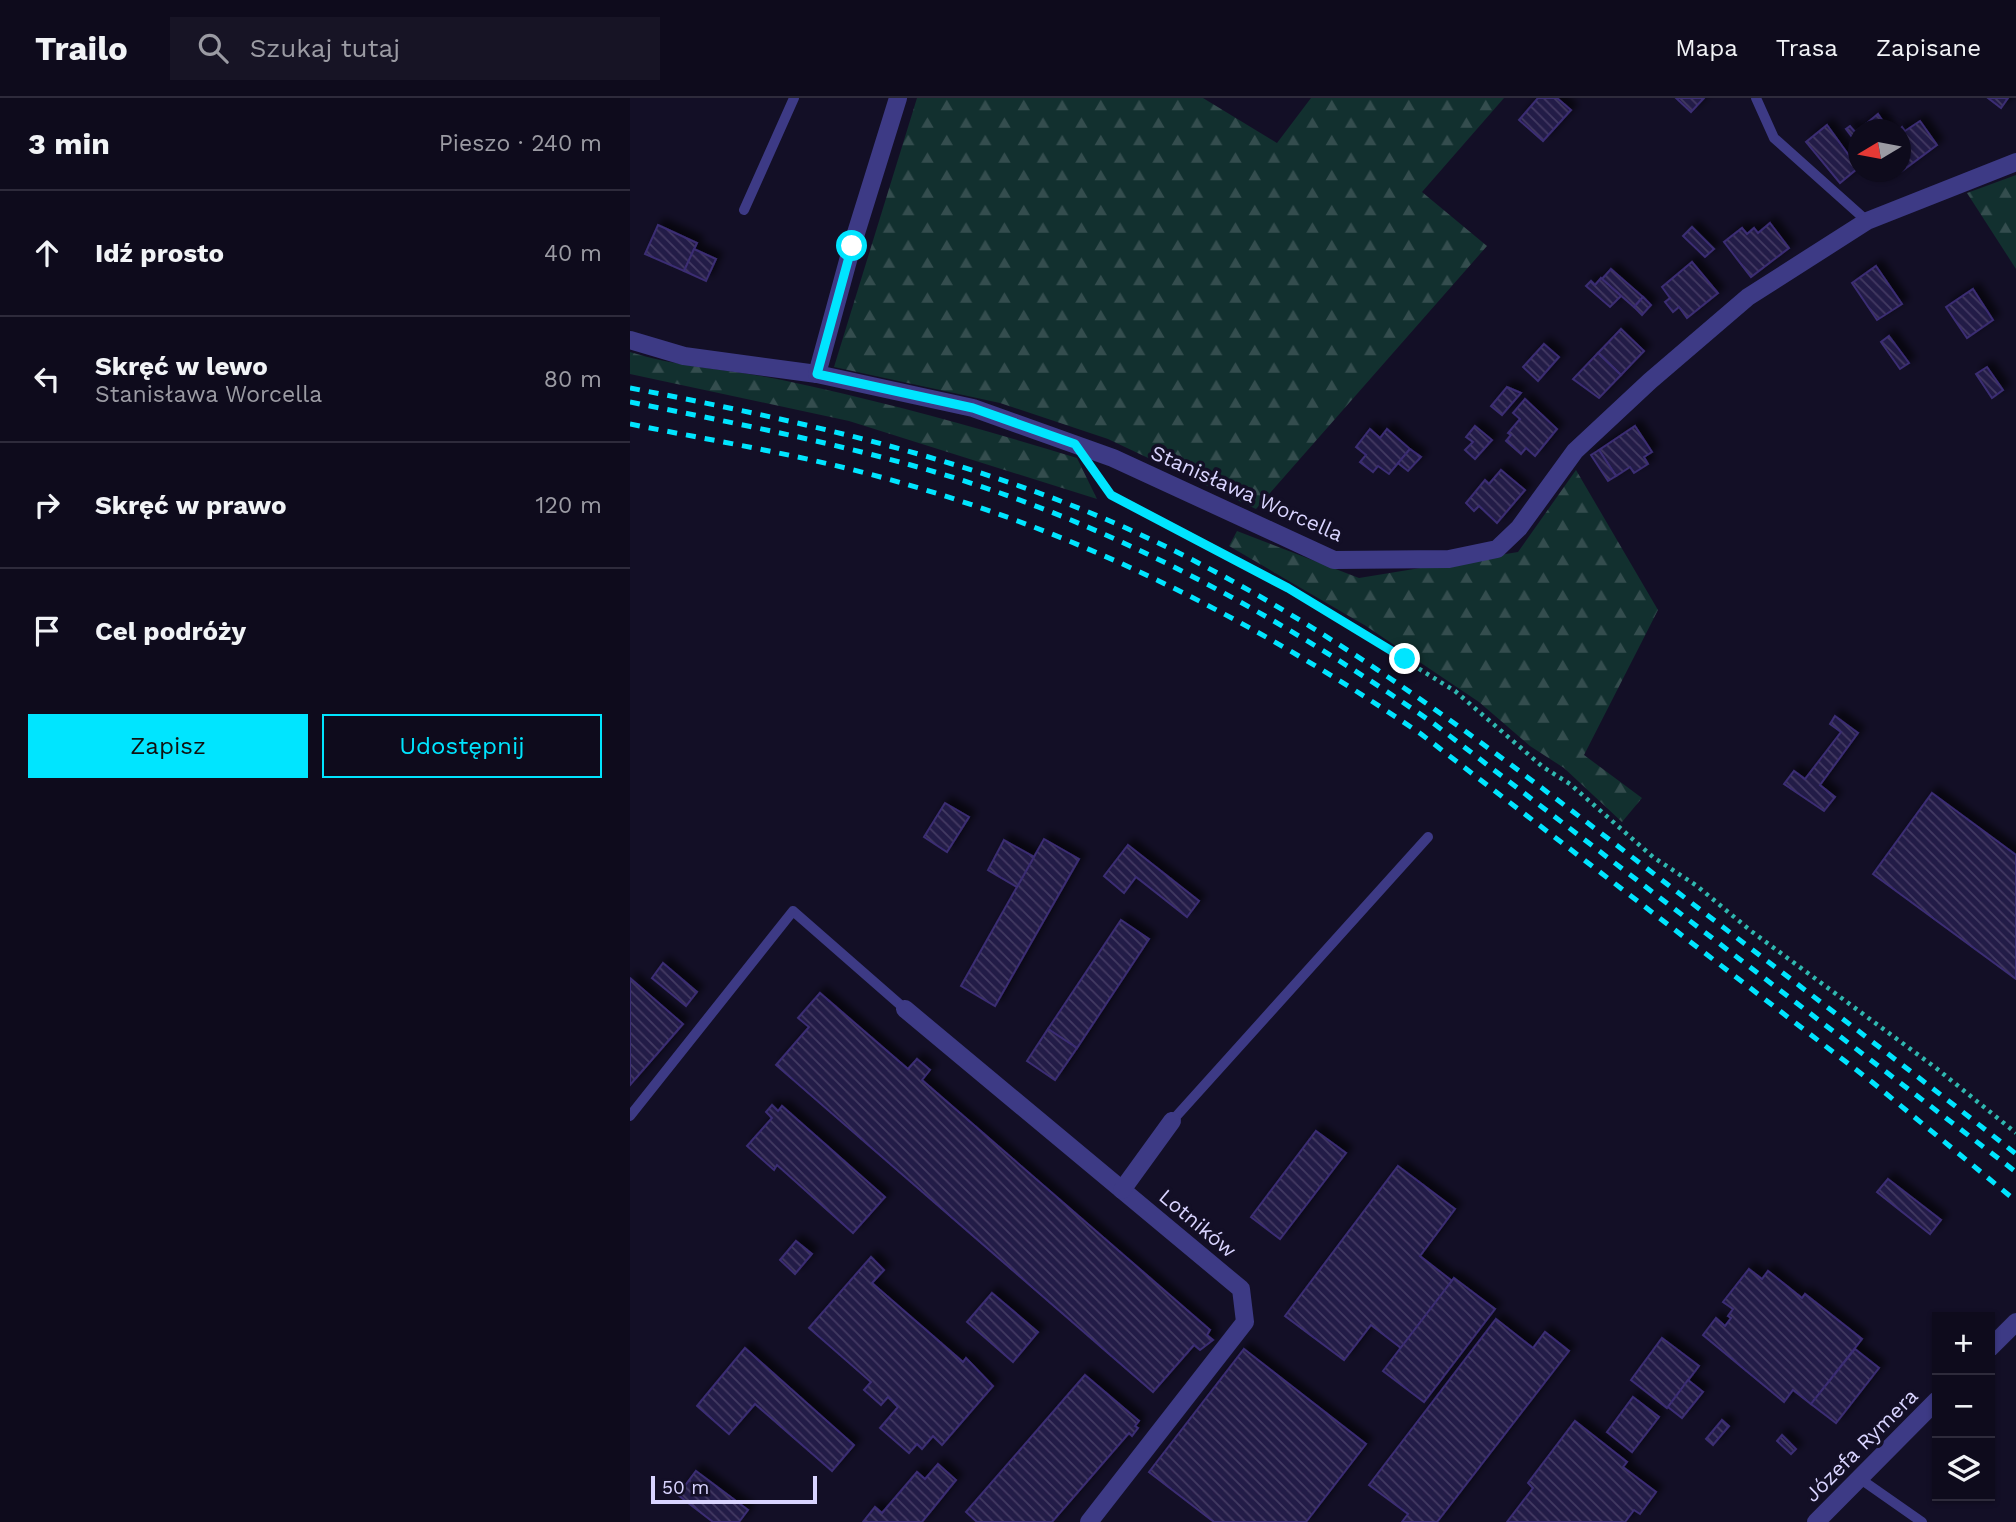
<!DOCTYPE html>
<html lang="pl">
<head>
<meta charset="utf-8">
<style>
	body { margin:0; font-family:"Work Sans",sans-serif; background:#171425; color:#f1f3f6 }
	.controls { position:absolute; right:21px; bottom:21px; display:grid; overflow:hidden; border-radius:0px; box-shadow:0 2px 5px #0004 }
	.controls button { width:63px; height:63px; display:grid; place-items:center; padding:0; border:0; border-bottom:2px solid #2e2b3b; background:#0e0b1c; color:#f1f3f6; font:35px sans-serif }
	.compass { position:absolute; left:1218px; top:21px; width:63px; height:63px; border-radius:50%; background:#0e0b1c; box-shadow:0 2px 5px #0004; rotate:260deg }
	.scale { position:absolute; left:21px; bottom:18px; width:166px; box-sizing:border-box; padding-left:7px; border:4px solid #d9d4ff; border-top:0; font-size:19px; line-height:24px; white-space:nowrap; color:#d9d4ff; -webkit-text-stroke:5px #130f26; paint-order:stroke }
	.stop { position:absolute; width:21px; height:21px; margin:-16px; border:5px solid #00e5ff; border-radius:50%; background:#fff }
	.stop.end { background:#00e5ff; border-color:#fff; box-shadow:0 2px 7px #0008 }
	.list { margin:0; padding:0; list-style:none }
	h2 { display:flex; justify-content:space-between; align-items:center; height:91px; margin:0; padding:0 28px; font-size:30px }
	h2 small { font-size:23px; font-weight:400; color:#9b9ba3 }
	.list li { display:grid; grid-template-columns:46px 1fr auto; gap:21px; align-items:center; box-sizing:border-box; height:126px; padding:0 28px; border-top:2px solid #2e2b3b }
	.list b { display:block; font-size:26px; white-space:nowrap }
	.list p { margin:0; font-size:23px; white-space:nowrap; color:#9b9ba3 }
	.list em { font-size:23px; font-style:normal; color:#9b9ba3 }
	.actions { display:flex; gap:14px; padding:21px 28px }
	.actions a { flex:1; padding:16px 0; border:2px solid #00e5ff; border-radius:0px; text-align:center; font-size:24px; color:#00e5ff }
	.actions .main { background:#00e5ff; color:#111 }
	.icon { flex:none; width:38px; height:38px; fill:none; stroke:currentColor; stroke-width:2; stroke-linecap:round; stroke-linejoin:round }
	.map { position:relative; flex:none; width:1386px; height:1424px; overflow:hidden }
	header { display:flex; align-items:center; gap:42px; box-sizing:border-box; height:98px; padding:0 35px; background:#0e0b1c; border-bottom:2px solid #2e2b3b }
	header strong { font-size:33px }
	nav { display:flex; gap:38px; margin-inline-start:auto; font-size:24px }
	.search { width:490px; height:63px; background:#171425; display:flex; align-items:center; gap:18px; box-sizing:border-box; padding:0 24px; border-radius:0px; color:#9b9ba3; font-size:26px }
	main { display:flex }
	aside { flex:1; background:#0e0b1c }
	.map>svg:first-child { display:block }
</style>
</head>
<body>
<header>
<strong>Trailo</strong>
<div class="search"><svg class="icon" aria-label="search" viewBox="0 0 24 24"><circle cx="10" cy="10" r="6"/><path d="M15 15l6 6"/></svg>Szukaj tutaj</div>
<nav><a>Mapa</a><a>Trasa</a><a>Zapisane</a></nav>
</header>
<main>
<aside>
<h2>3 min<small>Pieszo · 240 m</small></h2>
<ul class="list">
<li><svg class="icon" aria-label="ahead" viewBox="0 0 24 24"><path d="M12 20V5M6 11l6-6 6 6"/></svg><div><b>Idź prosto</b></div><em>40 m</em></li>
<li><svg class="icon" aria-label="left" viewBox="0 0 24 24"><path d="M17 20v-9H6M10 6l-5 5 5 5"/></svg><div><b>Skręć w lewo</b><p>Stanisława Worcella</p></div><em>80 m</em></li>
<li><svg class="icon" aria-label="right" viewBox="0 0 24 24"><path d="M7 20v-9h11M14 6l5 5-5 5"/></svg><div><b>Skręć w prawo</b></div><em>120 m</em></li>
<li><svg class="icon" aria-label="arrive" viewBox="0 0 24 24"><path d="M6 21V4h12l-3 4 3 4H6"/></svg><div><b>Cel podróży</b></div></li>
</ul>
<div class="actions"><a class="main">Zapisz</a><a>Udostępnij</a></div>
</aside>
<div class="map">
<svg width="1386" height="1424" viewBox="0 0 1386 1424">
	<defs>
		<pattern id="forest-firs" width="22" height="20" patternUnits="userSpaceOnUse" patternTransform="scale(1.75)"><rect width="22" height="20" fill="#12302f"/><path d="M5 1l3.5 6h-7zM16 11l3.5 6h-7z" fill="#344d4e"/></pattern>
		<pattern id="building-back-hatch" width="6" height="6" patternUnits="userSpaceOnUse" patternTransform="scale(1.75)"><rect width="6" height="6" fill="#241b47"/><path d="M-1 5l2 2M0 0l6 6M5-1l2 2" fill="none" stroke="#433b63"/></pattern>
		<filter id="shadow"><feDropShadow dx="6" dy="-6" stdDeviation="3.5" flood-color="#0009"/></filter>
	</defs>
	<rect width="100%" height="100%" fill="#130f26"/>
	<!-- forest -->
	<g fill="url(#forest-firs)">
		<polygon points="287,0 573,0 647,45 681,0 874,0 792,94 857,148 626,411 478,341 370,305 204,269"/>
		<polygon points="1386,77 1386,171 1337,95"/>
		<path d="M0,254C50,270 101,271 152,282C252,303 349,330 447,360L467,401L219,323L0,276Z"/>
		<polygon points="946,372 1028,512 954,657 1012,700 992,724 934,670 900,648 849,604 736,528 599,448 607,433 729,480 888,454"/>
	</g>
	<!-- building -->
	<g fill="url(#building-back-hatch)" stroke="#3b2d73" stroke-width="2" filter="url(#shadow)">
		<polygon points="908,0 927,0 941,12 913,43 889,22"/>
		<polygon points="1046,0 1074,0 1061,14"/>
		<polygon points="1358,0 1378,0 1371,10"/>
		<polygon points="1248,16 1259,32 1228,32 1228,47 1216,31 1220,28 1225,34 1237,25"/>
		<polygon points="1290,23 1307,47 1272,73 1269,32 1272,29 1275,33"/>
		<polygon points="1197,27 1228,70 1210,85 1176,44"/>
		<polygon points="1140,125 1159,150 1121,179 1094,144 1112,130 1117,136 1124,130 1128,135"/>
		<polygon points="28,127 67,145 54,173 15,156"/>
		<polygon points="1062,129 1084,151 1075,159 1053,138"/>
		<polygon points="64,151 86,161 76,183 54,173"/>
		<polygon points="1062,164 1088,195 1057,220 1049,209 1043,214 1035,204 1040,200 1032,189"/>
		<polygon points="1246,168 1272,206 1247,222 1222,185"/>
		<polygon points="981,171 1013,199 1004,209 972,181"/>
		<polygon points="971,180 991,198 980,209 956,188 961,183 965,187"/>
		<polygon points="1343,191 1363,222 1337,240 1316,209"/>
		<polygon points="1013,199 1021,207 1012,217 1004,209"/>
		<polygon points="991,231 1014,253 991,277 968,255"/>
		<polygon points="1259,238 1279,265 1270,271 1251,244"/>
		<polygon points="914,246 929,259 908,283 893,269"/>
		<polygon points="968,255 991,277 969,300 943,281"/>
		<polygon points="1357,269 1373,292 1362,300 1346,276"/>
		<polygon points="877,289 891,295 872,317 861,308"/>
		<polygon points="895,301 927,331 905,358 896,350 891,356 876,343 881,337 878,335 890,321 883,315"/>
		<polygon points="845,328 862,342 845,361 835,352 843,344 836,339"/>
		<polygon points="1005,328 1022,354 1014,359 1018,366 1004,375 1000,369 986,378 969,352"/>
		<polygon points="740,331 750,340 757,331 780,351 759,376 748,368 743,374 730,364 736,357 726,349"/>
		<polygon points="780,351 791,359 778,373 768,365"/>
		<polygon points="969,352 986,378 978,383 961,357"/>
		<polygon points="871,372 895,392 867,425 849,408 844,413 836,405 855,382 859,386"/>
		<polygon points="1205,618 1228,635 1190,687 1205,699 1194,713 1154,686 1164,673 1175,681 1211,634 1200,626"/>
		<polygon points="1302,695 1386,757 1386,881 1243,776"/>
		<polygon points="315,705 339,719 317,754 294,739"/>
		<polygon points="414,741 449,761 365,908 331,888"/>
		<polygon points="374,742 404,759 387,789 358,772"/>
		<polygon points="498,747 569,803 557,819 506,779 494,795 474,778"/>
		<polygon points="491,822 519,841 447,950 418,931"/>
		<polygon points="33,865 67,894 56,908 22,880"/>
		<polygon points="0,880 53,926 0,987"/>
		<polygon points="190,895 278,971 287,961 300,972 292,982 580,1232 577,1237 583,1242 570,1252 564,1247 523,1294 146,967 179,929 168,920"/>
		<polygon points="418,931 447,950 425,982 397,963"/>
		<polygon points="142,1007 148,1013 152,1008 255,1099 223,1135 147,1067 144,1072 117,1048 142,1020 136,1014"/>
		<polygon points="686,1033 716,1055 650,1141 621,1119"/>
		<polygon points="768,1068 825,1111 790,1158 822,1183 771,1250 741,1227 714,1262 655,1218"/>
		<polygon points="1258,1081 1311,1122 1300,1136 1247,1094"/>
		<polygon points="166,1143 182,1156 165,1176 150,1162"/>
		<polygon points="241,1159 254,1172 242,1185 333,1264 336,1260 363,1288 312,1347 303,1338 292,1351 287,1346 279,1355 250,1330 268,1309 258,1299 251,1307 234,1292 241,1284 179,1230"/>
		<polygon points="1119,1171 1132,1181 1138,1173 1172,1200 1175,1196 1232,1241 1181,1306 1163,1292 1154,1304 1073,1237 1086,1220 1095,1228 1101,1220 1098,1218 1103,1211 1093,1204"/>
		<polygon points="824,1180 865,1211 794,1304 753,1273"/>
		<polygon points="362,1195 408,1234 383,1264 337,1224"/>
		<polygon points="866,1221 903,1250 915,1234 939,1253 807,1424 772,1424 778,1416 739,1387"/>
		<polygon points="1032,1240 1069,1268 1037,1310 1001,1282"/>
		<polygon points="115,1250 224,1347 202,1373 125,1306 99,1336 67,1308"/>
		<polygon points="614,1251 736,1346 676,1424 584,1424 519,1374"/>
		<polygon points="1225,1251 1249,1270 1206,1325 1181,1306"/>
		<polygon points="455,1277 509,1323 505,1328 508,1330 502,1338 499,1335 422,1424 347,1424 336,1414"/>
		<polygon points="1058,1282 1073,1294 1052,1320 1038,1309"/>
		<polygon points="1003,1299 1029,1319 1002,1354 977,1334"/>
		<polygon points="1092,1322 1099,1328 1083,1347 1076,1341"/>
		<polygon points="945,1323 997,1364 993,1369 1026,1394 1010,1416 1004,1412 995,1424 877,1424 903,1390 898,1385"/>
		<polygon points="1152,1337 1166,1351 1161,1356 1147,1343"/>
		<polygon points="308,1366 326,1382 292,1424 233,1424 245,1409 252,1415 287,1374 295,1381"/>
		<polygon points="66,1373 118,1412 109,1424 83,1424 48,1397"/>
	</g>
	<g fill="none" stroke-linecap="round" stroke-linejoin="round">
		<!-- path -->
		<polyline stroke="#2fb8b0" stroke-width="4.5" stroke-dasharray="3.5 5" stroke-linecap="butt" points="463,374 481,396 658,490 825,593 913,669 940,686 1023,759 1067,788 1121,833 1306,970 1386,1035"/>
		<!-- service -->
		<g stroke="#3d3a85" stroke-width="10">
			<polyline points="1126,0 1144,40 1237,123"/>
			<polyline points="114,112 164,0"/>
			<polyline points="0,1018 163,813 275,911"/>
			<polyline points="542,1023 798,739"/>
			<polyline points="1229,1380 1292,1424"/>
		</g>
		<!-- minor -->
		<g stroke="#3d3a85" stroke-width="18">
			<polyline points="0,242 54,258 187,276 343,310 483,360 704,462 819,461 867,451 889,430 945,353 1020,283 1118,199 1237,123 1386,64"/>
			<polyline points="187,276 222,148 268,0"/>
			<polyline points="275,911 611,1191 615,1224 459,1424"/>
			<polyline points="492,1092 542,1023"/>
		</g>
		<!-- tertiary -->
		<g stroke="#3d3a85" stroke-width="18">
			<polyline points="1360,1250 1386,1224"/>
			<polyline points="1186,1424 1307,1302"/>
		</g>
		<!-- rail -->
		<g stroke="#00e5ff" stroke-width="5" stroke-dasharray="10 9" stroke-linecap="butt">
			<path d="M0,290C170,323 338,360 496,430C688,516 850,642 1015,769C1139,865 1264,959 1386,1056"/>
			<path d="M0,304C109,326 218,347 325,380C498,434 655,522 803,625L1386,1074"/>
			<path d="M0,326C85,343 171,357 254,380C451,434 623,521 791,636L1242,984L1386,1103"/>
		</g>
	</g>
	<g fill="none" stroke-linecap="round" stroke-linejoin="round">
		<!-- route -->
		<polyline stroke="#00e5ff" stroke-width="9" points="222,148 187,276 343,310 445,346 481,397 658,490 775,561"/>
	</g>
	<g text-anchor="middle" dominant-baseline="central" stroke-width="7" stroke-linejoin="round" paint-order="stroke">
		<!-- street labels -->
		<g font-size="21" fill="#d9d4ff" stroke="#130f26">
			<text transform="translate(617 395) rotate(24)">Stanisława Worcella</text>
			<text transform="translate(568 1125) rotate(40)">Lotników</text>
			<text transform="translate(1231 1347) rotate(-45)">Józefa Rymera</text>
		</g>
	</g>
</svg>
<div class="controls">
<button>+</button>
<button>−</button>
<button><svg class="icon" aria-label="layers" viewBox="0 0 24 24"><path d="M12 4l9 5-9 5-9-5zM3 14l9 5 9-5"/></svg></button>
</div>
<svg class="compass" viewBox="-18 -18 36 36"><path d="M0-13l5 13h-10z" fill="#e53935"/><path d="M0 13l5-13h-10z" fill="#9b9ba3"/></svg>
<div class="scale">50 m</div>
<div class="stop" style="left:222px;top:148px"></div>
<div class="stop end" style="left:775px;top:561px"></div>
</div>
</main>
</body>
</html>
